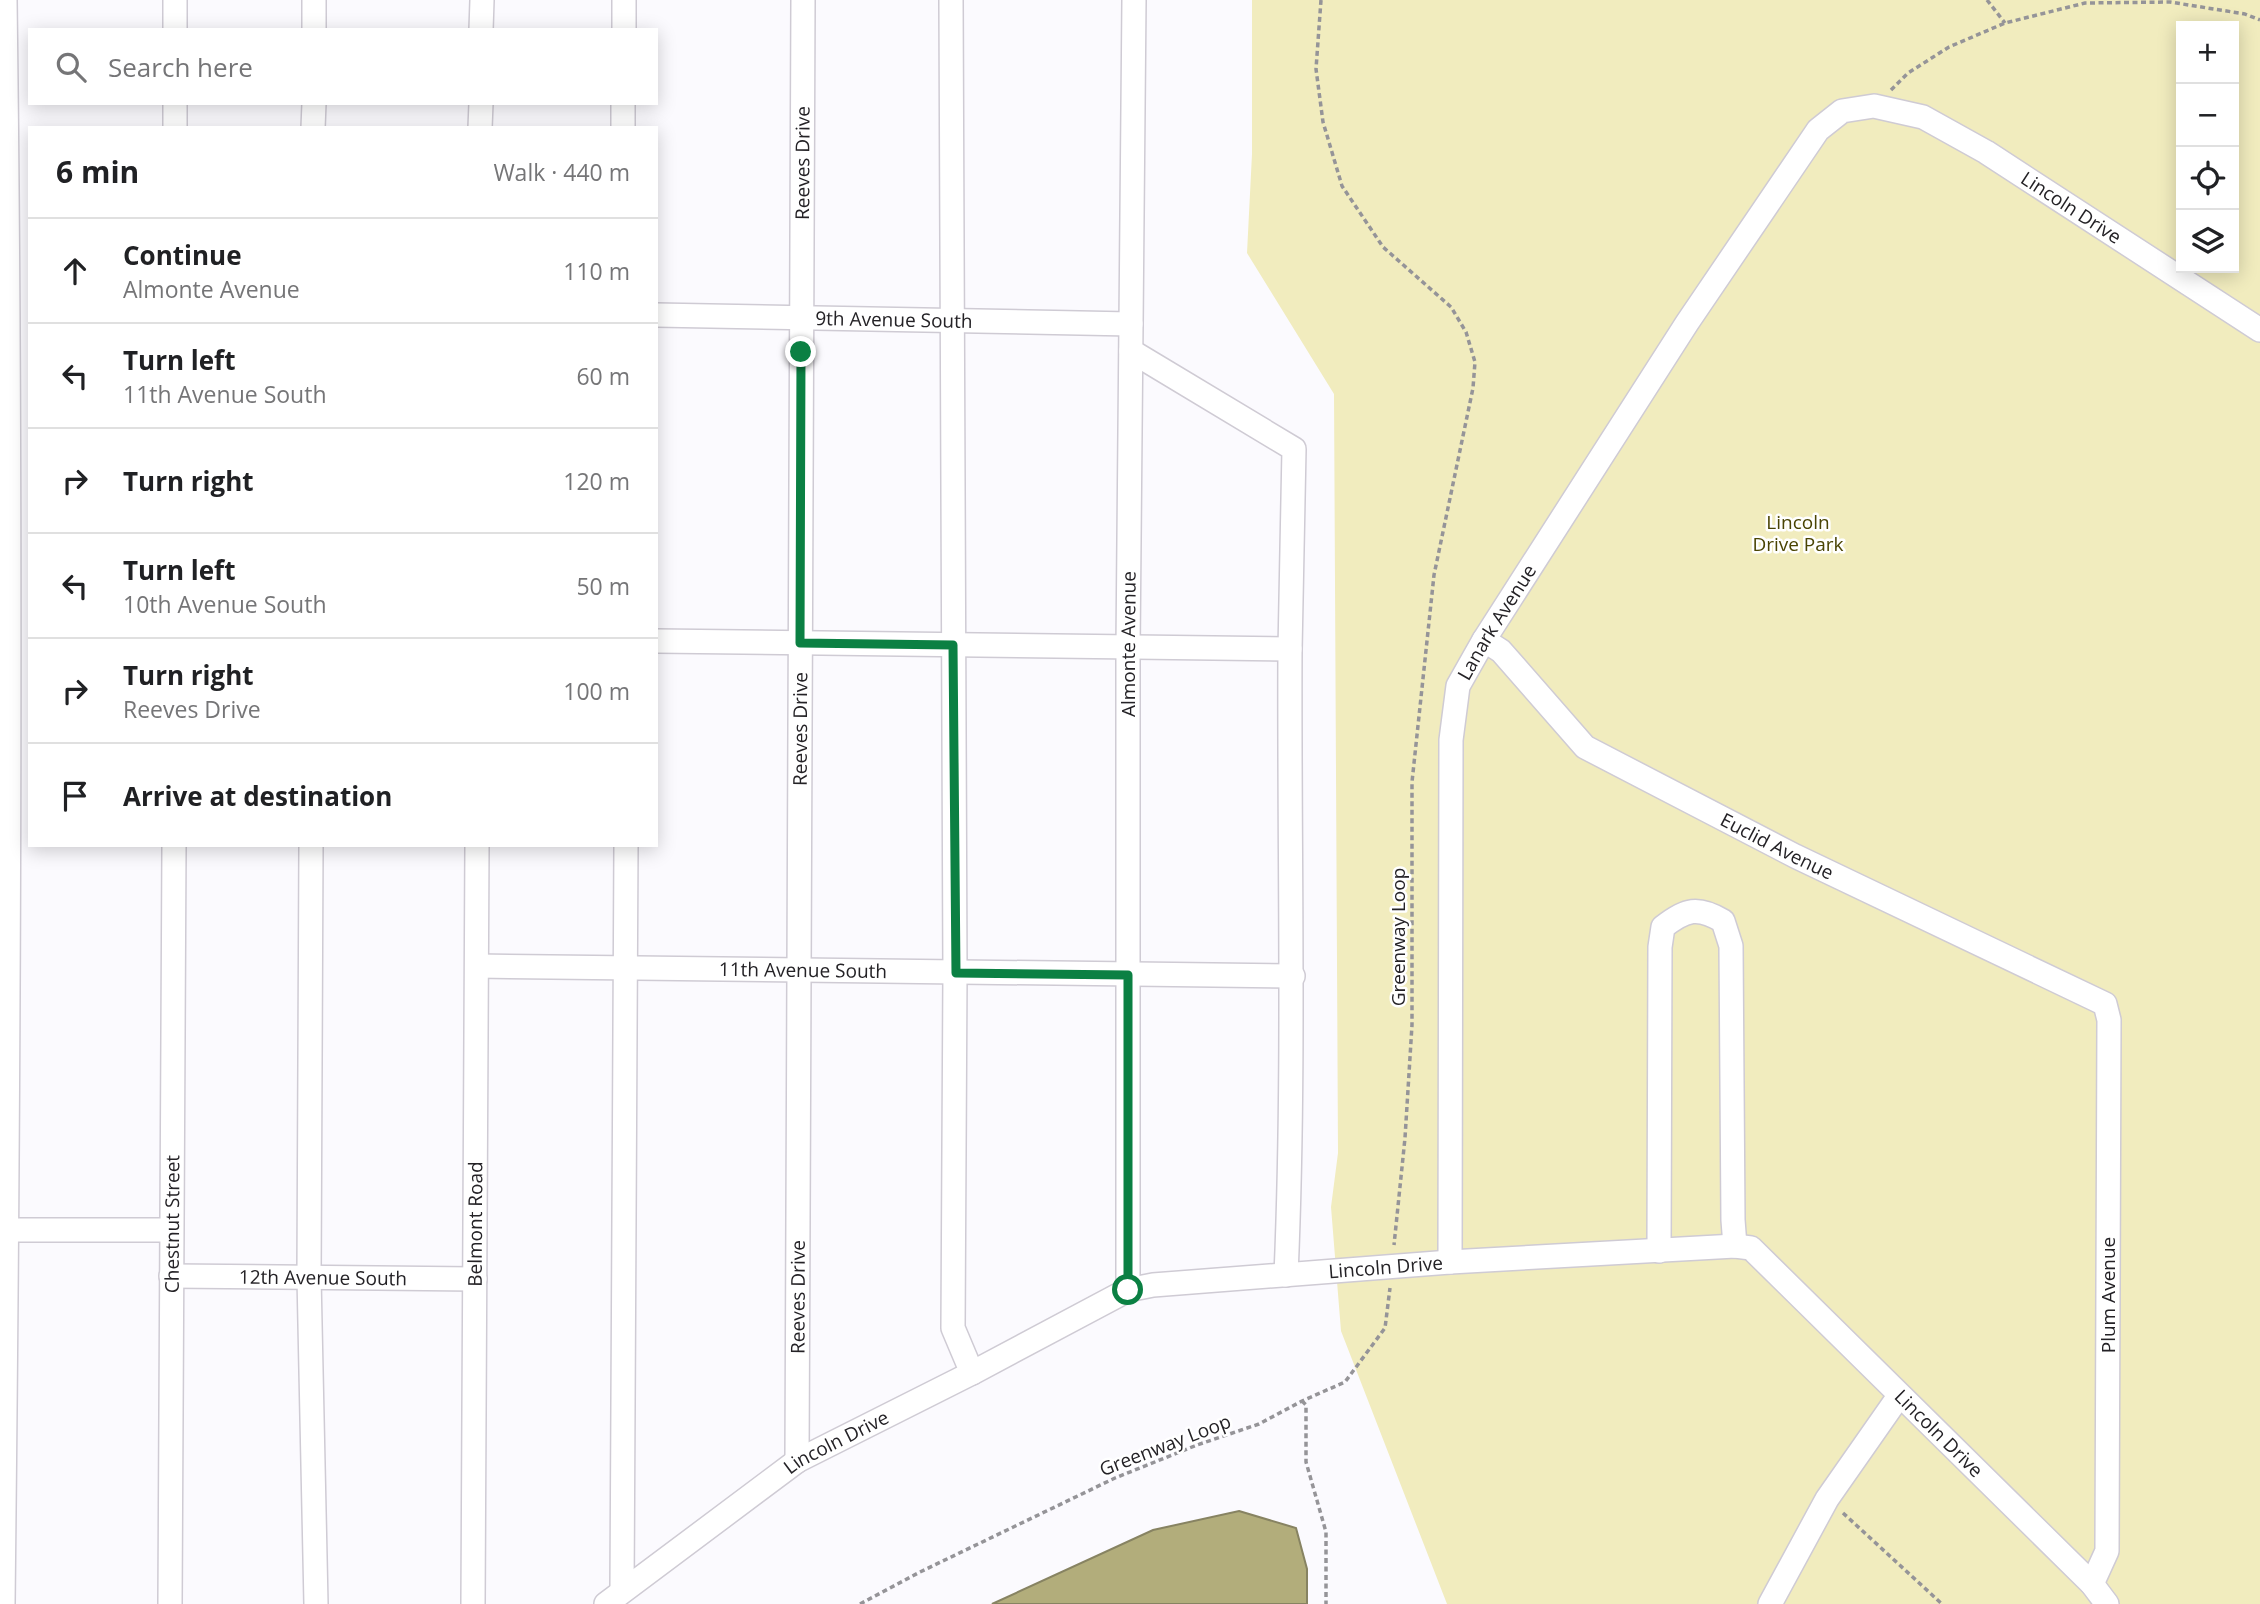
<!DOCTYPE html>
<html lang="en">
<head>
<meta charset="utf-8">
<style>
	body { margin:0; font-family:"Open Sans",sans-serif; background:#f2f2f2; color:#202124 }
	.controls { position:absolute; right:21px; top:21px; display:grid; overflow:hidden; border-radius:0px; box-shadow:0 4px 18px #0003 }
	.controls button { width:63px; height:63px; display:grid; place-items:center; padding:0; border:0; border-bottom:2px solid #e0e0e0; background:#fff; color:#202124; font:35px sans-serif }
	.stop { position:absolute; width:21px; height:21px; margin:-16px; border:5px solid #0b8043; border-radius:50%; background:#fff }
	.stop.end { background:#0b8043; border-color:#fff; box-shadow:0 2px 7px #0008 }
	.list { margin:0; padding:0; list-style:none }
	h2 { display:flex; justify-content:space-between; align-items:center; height:91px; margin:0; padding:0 28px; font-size:30px }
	h2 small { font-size:23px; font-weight:400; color:#757577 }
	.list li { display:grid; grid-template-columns:46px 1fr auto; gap:21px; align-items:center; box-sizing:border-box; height:105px; padding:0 28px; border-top:2px solid #e0e0e0 }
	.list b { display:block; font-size:26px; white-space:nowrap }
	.list p { margin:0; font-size:23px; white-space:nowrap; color:#757577 }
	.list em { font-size:23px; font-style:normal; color:#757577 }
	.icon { flex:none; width:38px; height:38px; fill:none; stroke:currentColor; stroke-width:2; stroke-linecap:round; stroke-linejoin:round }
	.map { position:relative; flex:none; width:2260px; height:1604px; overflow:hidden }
	.search { position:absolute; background:#fff; box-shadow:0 4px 18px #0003; left:28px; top:28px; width:630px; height:77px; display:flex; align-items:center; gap:18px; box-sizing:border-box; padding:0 24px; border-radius:0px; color:#757577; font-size:26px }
	.panel { position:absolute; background:#fff; box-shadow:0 4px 18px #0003; left:28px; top:126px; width:630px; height:721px; border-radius:0px }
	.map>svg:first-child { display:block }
</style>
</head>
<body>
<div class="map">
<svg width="2260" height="1604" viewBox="0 0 2260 1604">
	<rect width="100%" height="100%" fill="#fbfafe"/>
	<!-- green -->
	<path fill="#f1ecbe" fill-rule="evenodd" d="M1252,0H2260V1604H1447L1341,1331L1331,1207L1338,1153L1334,394L1247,253L1252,154ZM2181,26H2234V268H2181Z"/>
	<!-- water -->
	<polygon fill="#b2ad7b" stroke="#878362" stroke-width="2" points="1239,1511 1296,1528 1307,1569 1307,1604 992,1604 1153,1530"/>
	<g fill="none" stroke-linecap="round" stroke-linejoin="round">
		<!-- minor casing -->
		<g stroke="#cfcbd4" stroke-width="26">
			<g id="minor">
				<polyline points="951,0 955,973 953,1328 972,1373"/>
				<polyline points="175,30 175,0"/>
				<polyline points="314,30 314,0"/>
				<polyline points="481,30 482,0"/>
				<polyline points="624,30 624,0"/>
				<polyline points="175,128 175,103"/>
				<polyline points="313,128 314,103"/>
				<polyline points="480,128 481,103"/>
				<polyline points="623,128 623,103"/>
				<path id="s1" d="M656,315L1131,324"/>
				<path d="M1131,351L1294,449C1293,516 1291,583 1290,650C1289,859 1295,1067 1286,1275"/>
				<path id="s2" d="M1484,640L1501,651L1585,747L1795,856L2105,1004L2109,1020L2107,1551L2092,1584"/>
				<polyline points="656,641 1290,649"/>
				<polyline points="311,845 309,1277 316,1604"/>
				<path id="s3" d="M477,966L1293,976"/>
				<polyline points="0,1230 171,1230"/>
				<path d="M1659,1251L1660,947L1663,927C1686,909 1698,906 1723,921L1731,946L1733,1220L1735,1246"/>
				<path id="s4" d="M1450,1262L1451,740L1458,686L1484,640L1687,323L1818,130L1842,111L1874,106L1923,117L1986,152L2260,330"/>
				<path id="s5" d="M171,1276L475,1279"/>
				<path id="s6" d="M1128,1290V648L1134,0"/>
				<path id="s7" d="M797,1461L803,0"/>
				<polyline points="622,1591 626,845"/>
				<path d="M3,1604C9,1069 12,535 5,0"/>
				<path id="s8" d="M170,1604L174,845"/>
				<path id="s9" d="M473,1604L477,845"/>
				<path id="s10" d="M606,1604L797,1461L972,1373L1128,1290L1153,1285L1450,1262L1735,1246L1751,1248L2092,1584L2107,1604"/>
				<polyline points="1770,1604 1827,1499 1899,1396"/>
			</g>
		</g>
		<!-- path -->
		<g stroke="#959498" stroke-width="3.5" stroke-dasharray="5 3.5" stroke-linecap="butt">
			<polyline points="1321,0 1316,69 1323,122 1342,186 1383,247 1451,307 1466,332 1475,362 1473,388 1434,575 1412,782 1412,1025 1405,1138 1394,1245"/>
			<polyline points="1987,0 2005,23"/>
			<polyline points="1891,90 1908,73 1949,47 2005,23 2085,3 2170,2 2245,14 2260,20"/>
			<polyline points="1302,1401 1306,1405 1306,1462 1326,1532 1326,1604"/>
			<polyline points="1843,1513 1942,1604"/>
			<polyline points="860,1604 920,1572 1115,1478 1197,1445 1259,1424 1302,1401 1345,1382 1385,1328 1390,1288"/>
		</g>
		<!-- minor -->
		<use href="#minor" stroke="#fff" stroke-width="23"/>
	</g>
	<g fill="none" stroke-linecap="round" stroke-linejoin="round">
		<!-- route -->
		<polyline stroke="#0b8043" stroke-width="9" points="801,352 800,643 953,645 956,973 1128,975 1128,1290"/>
	</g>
	<g text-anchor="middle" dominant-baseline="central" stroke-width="5" stroke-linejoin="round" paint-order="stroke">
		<!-- street labels -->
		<g font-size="19" fill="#242226" stroke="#fff">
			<text stroke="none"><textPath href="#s7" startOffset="1298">Reeves Drive</textPath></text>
			<text stroke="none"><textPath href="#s4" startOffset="1526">Lincoln Drive</textPath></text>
			<text stroke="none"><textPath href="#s1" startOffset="238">9th Avenue South</textPath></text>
			<text stroke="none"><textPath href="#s4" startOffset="651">Lanark Avenue</textPath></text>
			<text stroke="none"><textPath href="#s6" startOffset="646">Almonte Avenue</textPath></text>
			<text stroke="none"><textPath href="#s7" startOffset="732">Reeves Drive</textPath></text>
			<text stroke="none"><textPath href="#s2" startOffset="364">Euclid Avenue</textPath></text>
			<text transform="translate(1398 937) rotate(-90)">Greenway Loop</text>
			<text stroke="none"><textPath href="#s3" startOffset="326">11th Avenue South</textPath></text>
			<text stroke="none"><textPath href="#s8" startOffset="380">Chestnut Street</textPath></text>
			<text stroke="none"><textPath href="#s9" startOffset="380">Belmont Road</textPath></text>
			<text stroke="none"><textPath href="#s10" startOffset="870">Lincoln Drive</textPath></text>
			<text stroke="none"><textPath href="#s5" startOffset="152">12th Avenue South</textPath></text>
			<text transform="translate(2108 1295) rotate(-90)">Plum Avenue</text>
			<text stroke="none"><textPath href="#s7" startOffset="164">Reeves Drive</textPath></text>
			<text stroke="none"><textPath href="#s10" startOffset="1500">Lincoln Drive</textPath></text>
			<text stroke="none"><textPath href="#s10" startOffset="282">Lincoln Drive</textPath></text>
			<text transform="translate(1165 1445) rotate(-21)">Greenway Loop</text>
		</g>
		<!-- park labels -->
		<g font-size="19" fill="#4a4403" stroke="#fff">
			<text x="1798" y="522">Lincoln<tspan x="1798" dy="22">Drive Park</tspan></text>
		</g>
	</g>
</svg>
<div class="controls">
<button>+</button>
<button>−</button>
<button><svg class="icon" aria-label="locate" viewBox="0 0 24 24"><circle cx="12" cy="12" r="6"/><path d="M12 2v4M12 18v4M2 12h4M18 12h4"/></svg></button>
<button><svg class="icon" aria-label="layers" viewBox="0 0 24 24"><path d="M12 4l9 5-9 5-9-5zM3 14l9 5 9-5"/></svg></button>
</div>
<div class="stop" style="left:1128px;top:1290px"></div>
<div class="stop end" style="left:801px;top:352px"></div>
<div class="search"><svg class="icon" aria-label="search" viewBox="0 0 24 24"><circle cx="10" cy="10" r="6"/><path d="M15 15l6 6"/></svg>Search here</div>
<section class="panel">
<h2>6 min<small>Walk · 440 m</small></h2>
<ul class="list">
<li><svg class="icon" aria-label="ahead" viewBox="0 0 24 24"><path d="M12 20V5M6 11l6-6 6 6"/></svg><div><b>Continue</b><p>Almonte Avenue</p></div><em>110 m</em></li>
<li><svg class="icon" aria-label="left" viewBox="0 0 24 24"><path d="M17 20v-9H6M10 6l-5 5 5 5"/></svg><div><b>Turn left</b><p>11th Avenue South</p></div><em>60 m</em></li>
<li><svg class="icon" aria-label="right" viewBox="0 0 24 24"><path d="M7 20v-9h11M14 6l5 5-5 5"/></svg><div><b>Turn right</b></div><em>120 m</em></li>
<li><svg class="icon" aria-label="left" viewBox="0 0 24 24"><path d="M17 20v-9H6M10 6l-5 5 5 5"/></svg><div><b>Turn left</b><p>10th Avenue South</p></div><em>50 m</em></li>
<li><svg class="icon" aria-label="right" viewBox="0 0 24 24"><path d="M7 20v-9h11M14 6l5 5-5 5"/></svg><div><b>Turn right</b><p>Reeves Drive</p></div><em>100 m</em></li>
<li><svg class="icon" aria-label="arrive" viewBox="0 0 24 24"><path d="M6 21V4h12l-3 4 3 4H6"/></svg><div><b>Arrive at destination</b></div></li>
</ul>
</section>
</div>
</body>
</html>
